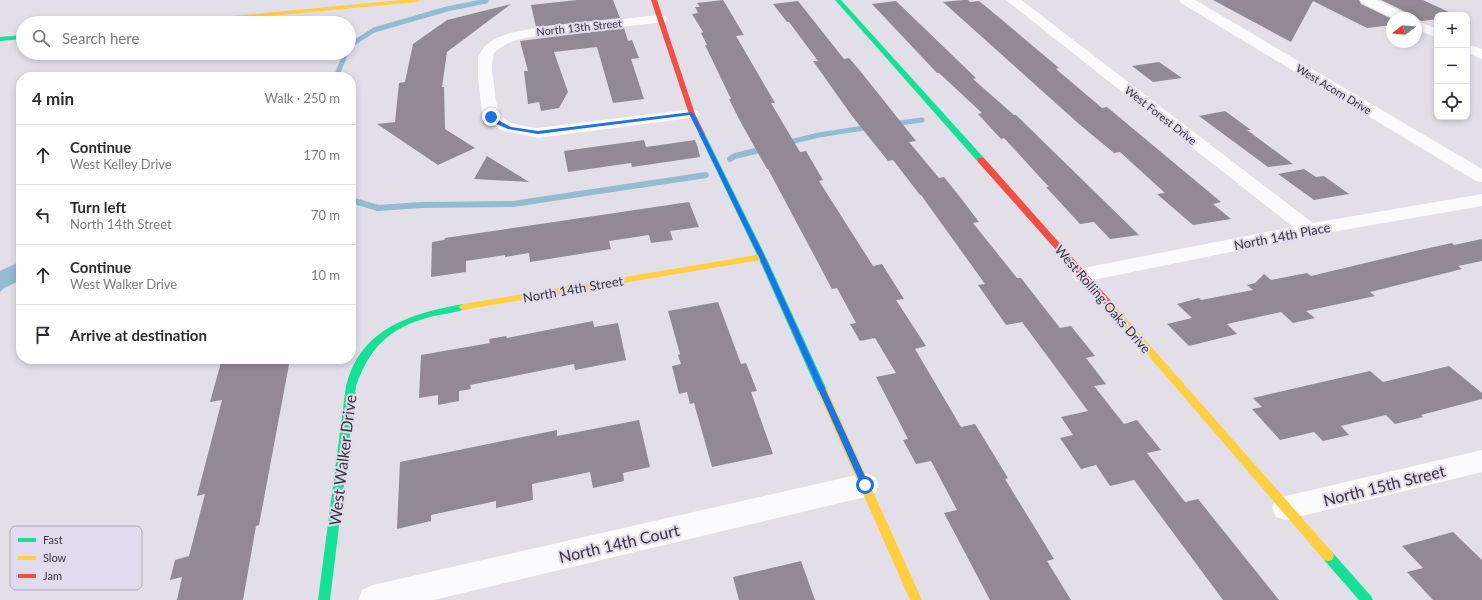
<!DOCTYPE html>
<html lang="en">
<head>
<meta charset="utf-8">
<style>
	body { margin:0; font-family:Lato,sans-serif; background:#f2f2f3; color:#2b2b33 }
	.controls { position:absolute; right:12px; top:12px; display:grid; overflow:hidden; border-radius:8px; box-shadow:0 2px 6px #0003 }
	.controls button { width:36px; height:36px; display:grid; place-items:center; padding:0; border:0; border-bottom:1px solid #e1e1e2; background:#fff; color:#2b2b33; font:20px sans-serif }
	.compass { position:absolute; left:1386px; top:12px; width:36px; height:36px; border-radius:50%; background:#fff; box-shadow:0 2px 6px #0003; rotate:254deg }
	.stop { position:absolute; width:12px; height:12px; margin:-9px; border:3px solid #1a73e8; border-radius:50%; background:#fff }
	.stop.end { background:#1a73e8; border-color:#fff; box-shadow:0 1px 4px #0008 }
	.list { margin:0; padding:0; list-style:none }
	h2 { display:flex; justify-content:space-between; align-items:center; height:52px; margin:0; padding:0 16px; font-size:17px }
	h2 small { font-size:13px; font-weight:400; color:#7c7c81 }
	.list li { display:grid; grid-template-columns:26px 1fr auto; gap:12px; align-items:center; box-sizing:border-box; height:60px; padding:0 16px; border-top:1px solid #e1e1e2 }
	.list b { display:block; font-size:15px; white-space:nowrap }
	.list p { margin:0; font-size:13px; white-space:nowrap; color:#7c7c81 }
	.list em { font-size:13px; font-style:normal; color:#7c7c81 }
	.icon { flex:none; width:22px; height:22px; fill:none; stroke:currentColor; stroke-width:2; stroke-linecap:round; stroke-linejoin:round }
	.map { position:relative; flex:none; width:1482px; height:600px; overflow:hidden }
	.search { position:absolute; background:#fff; box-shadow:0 2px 6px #0003; left:16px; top:16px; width:340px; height:44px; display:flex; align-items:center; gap:10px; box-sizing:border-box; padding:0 14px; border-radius:22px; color:#7c7c81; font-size:15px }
	.panel { position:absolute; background:#fff; box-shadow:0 2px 6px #0003; left:16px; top:72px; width:340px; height:292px; border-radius:16px }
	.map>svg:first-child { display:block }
</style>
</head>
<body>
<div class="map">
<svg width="1482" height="600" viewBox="0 0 1482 600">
	<rect width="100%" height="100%" fill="#e2dfe9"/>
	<!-- water -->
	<polygon fill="#93bbd2" points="21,261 21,280 4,288 0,292 0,271"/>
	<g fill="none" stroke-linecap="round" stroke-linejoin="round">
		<!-- stream-far1 -->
		<g stroke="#93bbd2" stroke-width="5">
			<polyline points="349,46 374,30 447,9 486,1"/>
			<polyline points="336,77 346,53"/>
			<polyline points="892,124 922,120"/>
			<polyline points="786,143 819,135 870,127"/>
		</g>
		<!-- stream -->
		<g stroke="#93bbd2" stroke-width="6">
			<polyline points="730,159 735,156 764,149"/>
			<polyline points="351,200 378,208 421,205 513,204 706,175"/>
		</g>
	</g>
	<!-- building -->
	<g fill="#928994">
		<polygon points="577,0 613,0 620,18 536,27 531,5"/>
		<polygon points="723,0 744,35 736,36 775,103 771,103 800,152 806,151 823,180 819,181 873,266 882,264 904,299 896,300 926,346 915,349 961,427 975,424 1008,478 1005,479 1054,559 1047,561 1071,600 990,600 944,513 957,510 931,461 916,464 903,440 908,439 876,377 896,373 875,338 860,341 850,324 856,323 837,288 832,289 768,169 767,169 740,121 729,99 731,99 705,45 707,45 701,33 703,32 692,14 698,13 695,7 700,7 697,3"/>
		<polygon points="963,0 968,0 970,2 979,1 1001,19 1059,68 1056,69 1102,108 1107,107 1221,202 1213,204 1231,219 1193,225 1157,194 1165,193 1120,152 1114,153 1079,124 943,2"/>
		<polygon points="1213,0 1359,0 1361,4 1392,19 1392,25 1367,28 1313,1 1291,42"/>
		<polygon points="1381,0 1423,0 1453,14 1437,15 1437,19 1422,21 1412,18 1410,14"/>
		<polygon points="798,1 844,59 849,58 861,72 916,141 909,142 939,178 944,177 960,197 979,222 973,223 1017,278 1021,278 1060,328 1071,326 1095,356 1086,358 1106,384 1094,386 1124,424 1137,420 1161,450 1147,453 1185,502 1198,499 1279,600 1223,600 1134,480 1110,486 1096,465 1081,469 1060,438 1073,435 1061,417 1088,411 1022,322 1006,325 978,285 985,284 921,195 920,195 893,160 888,161 852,116 813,61 818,61 789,22 787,22 773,4"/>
		<polygon points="896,1 976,78 973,79 1014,115 1016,115 1139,235 1110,239 1094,222 1080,224 1046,187 1049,187 1004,138 1001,139 978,114 982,113 939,73 937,73 872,4"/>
		<polygon points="511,4 447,52 442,87 444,87 445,129 475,148 438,165 377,124 395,122 399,83 405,82 413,44 447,20"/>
		<polygon points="624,28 628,41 632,40 639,58 631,59 644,99 613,103 597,47 554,52 568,92 559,108 541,111 539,102 528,104 524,71 528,71 520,41"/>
		<polygon points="1159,62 1182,78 1153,82 1132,66"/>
		<polygon points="1225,111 1251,130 1247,130 1293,164 1268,167 1199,116"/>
		<polygon points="644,140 646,147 695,140 698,148 700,157 632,167 631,163 568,172 564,151"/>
		<polygon points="487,156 529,182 474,179"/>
		<polygon points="1304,169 1316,177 1324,176 1349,194 1314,200 1278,174"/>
		<polygon points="689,202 699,227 670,231 673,240 651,243 649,235 609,241 611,249 530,262 529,253 505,257 505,255 466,261 466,272 431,277 432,242 444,240 445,238"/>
		<polygon points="1482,239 1482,261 1458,266 1462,269 1370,292 1375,296 1306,311 1315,318 1293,323 1281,312 1227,324 1237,334 1189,346 1167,324 1192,318 1177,304 1199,298 1201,300 1253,290 1247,285 1255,283 1264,274 1271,280 1307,273 1311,276 1420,250 1452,243 1454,245"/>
		<polygon points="718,302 741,364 746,363 757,391 751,392 773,454 712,467 694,403 690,404 687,392 679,394 672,366 681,364 678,355 680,354 668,311"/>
		<polygon points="593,321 594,327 618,323 626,360 575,370 574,364 470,385 471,389 459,391 459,401 438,405 438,395 419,398 421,355 490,343 489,339 506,336 507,338"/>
		<polygon points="222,359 290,359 259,525 256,526 243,600 177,600 182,577 170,580 175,560 189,556 205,494 197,496 222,400 210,402"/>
		<polygon points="1449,366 1482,393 1482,399 1421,415 1423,417 1395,424 1386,415 1341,426 1349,435 1323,441 1314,432 1280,440 1252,409 1262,407 1253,398 1370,371 1383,382"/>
		<polygon points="639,420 650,467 623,473 624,481 593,488 590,472 532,484 533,500 496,508 496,501 431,515 431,521 397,529 400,462 557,430 557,436"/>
		<polygon points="1453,532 1482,560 1482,600 1433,600 1407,572 1423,568 1402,546"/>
		<polygon points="801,561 815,600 739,600 733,577"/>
	</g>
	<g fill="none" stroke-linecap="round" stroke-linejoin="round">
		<!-- street -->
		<g fill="#fbfafc" fill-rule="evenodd">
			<polygon points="1006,0 1021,0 1313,223 1482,194 1482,206 1309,236 1083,282 1075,280 1072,275 1075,270 1083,268 1293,227"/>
			<polygon points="1179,0 1195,0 1482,169 1482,182 1476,181 1181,3"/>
			<polygon points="1360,0 1377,0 1409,15 1411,18 1393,18 1362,3"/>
			<path d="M660,15L665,16L667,19L665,22L536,36C521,38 505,42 494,53C491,63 492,74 494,84C497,120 502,124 538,128L692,109L698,111L700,114L698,117L538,138L501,130L488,122L482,112L478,78V57L484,47L494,39L510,33L536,28Z"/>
			<polygon points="1416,20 1437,29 1437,38 1416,29"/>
			<polygon points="1467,44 1482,49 1482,59 1467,53"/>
			<polygon points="1482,450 1482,472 1286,520 1276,517 1272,508 1276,499 1286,496"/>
			<polygon points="865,473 875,477 879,485 875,493 865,497 434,600 358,600 362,590 373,585"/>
		</g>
		<!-- fast -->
		<g fill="#16e098" fill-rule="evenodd">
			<polygon points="835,0 841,0 984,158 984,162 978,162"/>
			<polygon points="23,35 23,39 0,41 0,37"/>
			<polygon points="702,132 705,134 766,257 828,392 827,395 819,395 818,392 758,257 699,134"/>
			<path d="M463,304L466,305L468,307L466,309C454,313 442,314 430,317C389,328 370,347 356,386L330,600H318L346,386C348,379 350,372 353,366C374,323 420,312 463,304Z"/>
			<polygon points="1328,551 1332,552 1371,596 1373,600 1359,600 1324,560 1322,556 1324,552"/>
		</g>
		<!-- slow -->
		<g fill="#ffcf43" fill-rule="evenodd">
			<polygon points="401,0 421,0 418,2 196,23 176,23 179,21"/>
			<polygon points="762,254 766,257 765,259 463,310 458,307 463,304"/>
			<polygon points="1107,299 1110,300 1332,552 1334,556 1332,560 1328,561 1324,560 1104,304 1102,302 1104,300"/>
			<polygon points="823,388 827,389 828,392 922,600 910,600 818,392 819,389"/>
		</g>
		<!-- jam -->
		<g fill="#f24e42" fill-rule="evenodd">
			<polygon points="651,0 657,0 695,114 705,134 704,135 700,135 689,114"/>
			<polygon points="978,158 984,158 1110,300 1112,302 1110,304 1104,304 978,162"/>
		</g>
	</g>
	<!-- route -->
	<polygon fill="#1a73e8" points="692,112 694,114 765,257 869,485 868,488 862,488 861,485 759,257 690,115 538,134 508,129 494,123 489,117 493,116 498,120 511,127 538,131"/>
	<g text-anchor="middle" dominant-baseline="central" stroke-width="4" stroke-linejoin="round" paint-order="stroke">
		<!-- far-street labels -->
		<g font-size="11" fill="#39363d" stroke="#e1dbed">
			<text transform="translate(579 27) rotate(-6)">North 13th Street</text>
			<text transform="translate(1334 89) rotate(31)">West Acorn Drive</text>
			<text transform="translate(1161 115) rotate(38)">West Forest Drive</text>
		</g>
		<!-- street labels -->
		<g font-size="13" fill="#39363d" stroke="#e1dbed">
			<text transform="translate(1282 236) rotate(-11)">North 14th Place</text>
			<text transform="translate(573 289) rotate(-10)">North 14th Street</text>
			<text transform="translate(1103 299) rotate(49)">West Rolling Oaks Drive</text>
		</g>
		<!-- near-street labels -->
		<g font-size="16" fill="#39363d" stroke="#e1dbed">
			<text transform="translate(342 460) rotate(-83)">West Walker Drive</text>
			<text transform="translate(1384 485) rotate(-14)">North 15th Street</text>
			<text transform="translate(619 543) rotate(-13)">North 14th Court</text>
		</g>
	</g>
	<!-- legend -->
	<rect x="10" y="526" width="132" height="64" rx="6" fill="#e1dbed" stroke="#afaab8" stroke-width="1"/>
	<rect x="18" y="538" width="18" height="4" fill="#16e098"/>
	<rect x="18" y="556" width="18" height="4" fill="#ffcf43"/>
	<rect x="18" y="574" width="18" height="4" fill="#f24e42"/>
	<g font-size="11" fill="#39363d">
		<text x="43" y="544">Fast</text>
		<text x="43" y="562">Slow</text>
		<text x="43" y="580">Jam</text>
	</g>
</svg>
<div class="controls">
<button>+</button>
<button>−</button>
<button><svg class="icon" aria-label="locate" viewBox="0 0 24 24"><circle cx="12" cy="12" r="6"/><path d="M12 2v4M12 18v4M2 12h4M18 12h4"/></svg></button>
</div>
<svg class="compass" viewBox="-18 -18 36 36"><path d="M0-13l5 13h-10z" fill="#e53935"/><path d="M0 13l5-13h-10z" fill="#7c7c81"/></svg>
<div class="stop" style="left:865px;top:485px"></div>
<div class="stop end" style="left:491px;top:117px"></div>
<div class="search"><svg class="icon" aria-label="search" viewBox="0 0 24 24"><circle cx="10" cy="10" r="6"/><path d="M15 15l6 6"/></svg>Search here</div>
<section class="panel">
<h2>4 min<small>Walk · 250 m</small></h2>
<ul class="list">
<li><svg class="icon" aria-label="ahead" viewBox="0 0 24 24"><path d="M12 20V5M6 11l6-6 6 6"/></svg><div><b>Continue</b><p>West Kelley Drive</p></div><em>170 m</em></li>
<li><svg class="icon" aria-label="left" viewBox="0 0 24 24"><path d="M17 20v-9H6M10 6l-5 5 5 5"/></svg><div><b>Turn left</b><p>North 14th Street</p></div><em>70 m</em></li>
<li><svg class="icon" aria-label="ahead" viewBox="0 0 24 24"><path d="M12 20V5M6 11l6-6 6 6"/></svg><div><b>Continue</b><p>West Walker Drive</p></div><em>10 m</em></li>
<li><svg class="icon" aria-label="arrive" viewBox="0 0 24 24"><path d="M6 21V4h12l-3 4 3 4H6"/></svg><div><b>Arrive at destination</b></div></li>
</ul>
</section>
</div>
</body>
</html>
